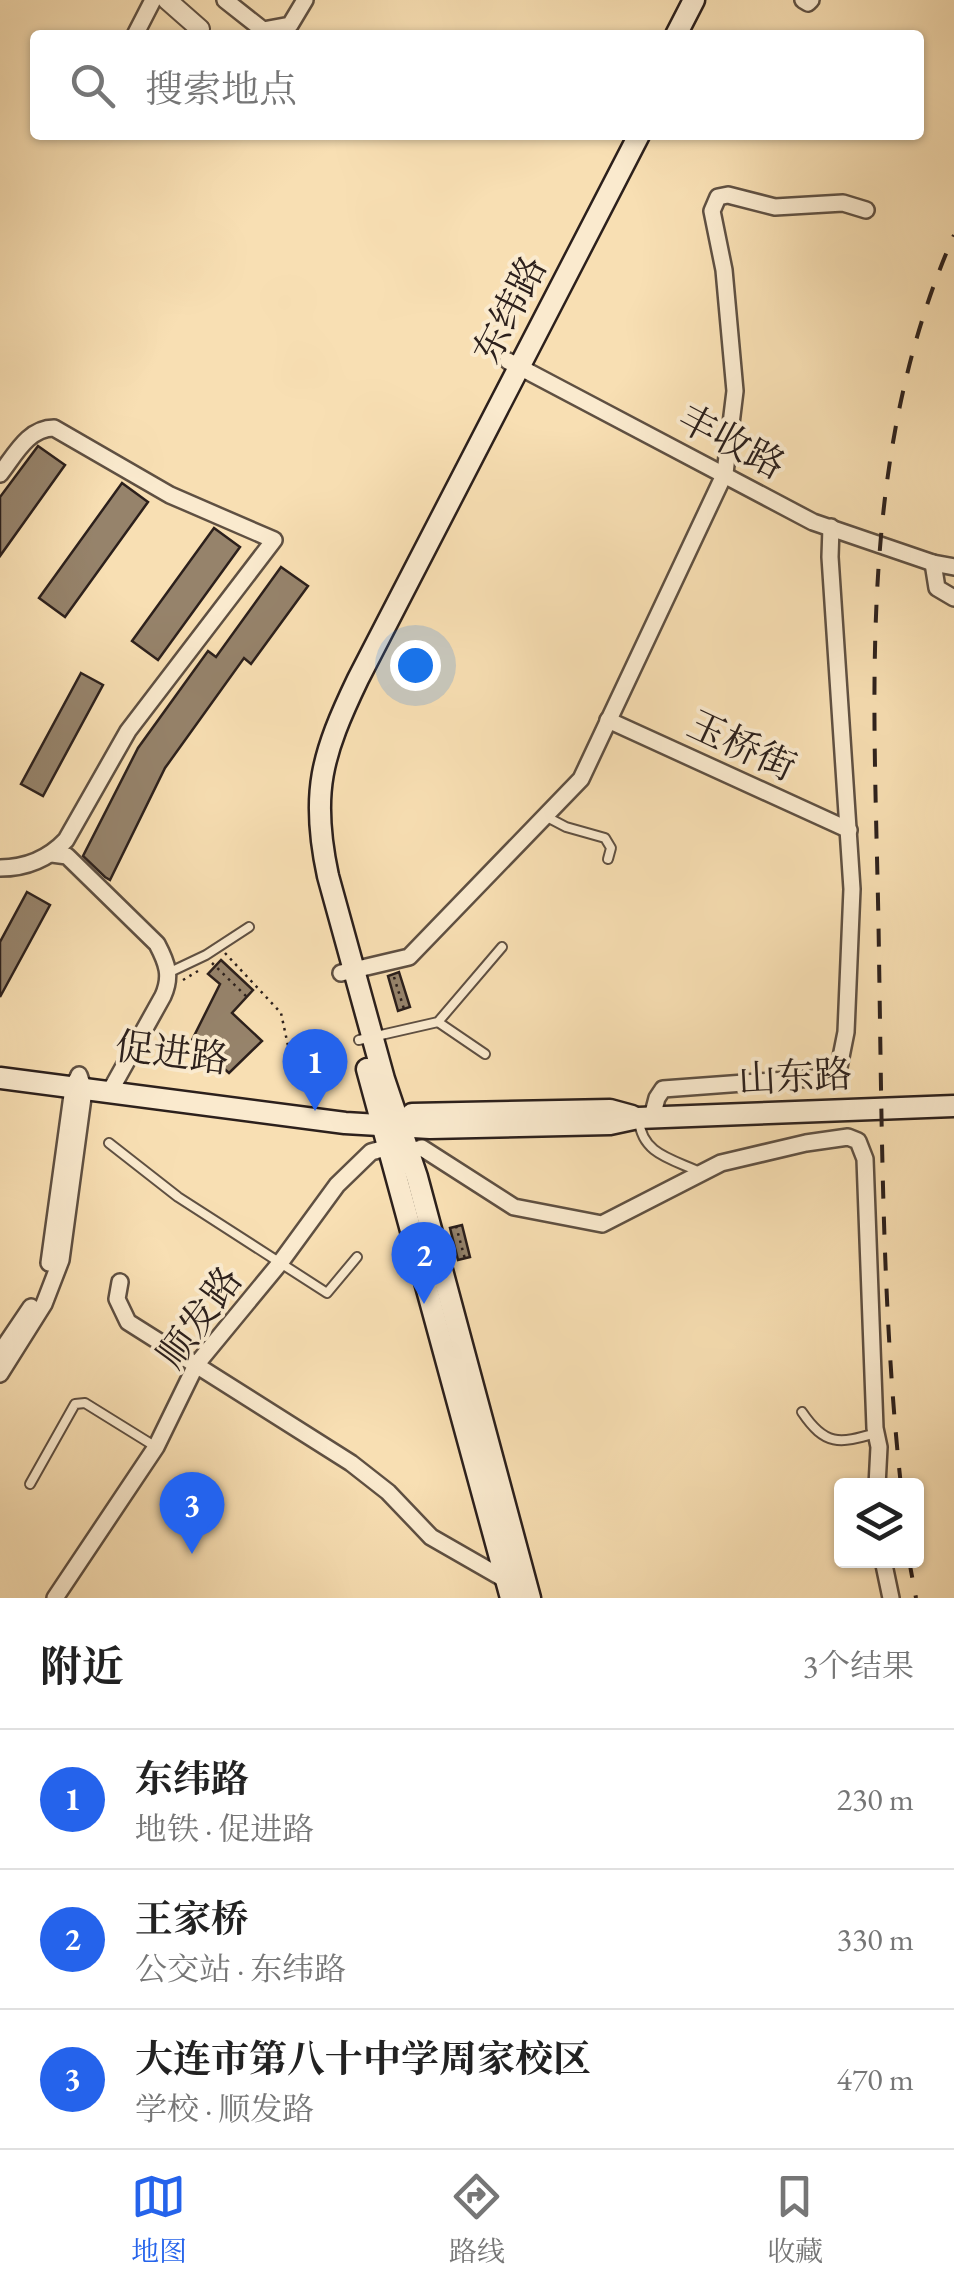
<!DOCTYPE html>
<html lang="zh">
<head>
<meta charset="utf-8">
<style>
	body { margin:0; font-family:"EB Garamond","Noto Serif SC",serif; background:#f6f6f6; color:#222 }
	.controls { position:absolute; right:30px; bottom:30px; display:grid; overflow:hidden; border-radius:10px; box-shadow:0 2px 8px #0004 }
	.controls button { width:90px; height:90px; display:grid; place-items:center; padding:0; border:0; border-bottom:2px solid #e0e0e0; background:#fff; color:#222; font:50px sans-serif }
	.you { position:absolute; left:415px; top:665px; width:35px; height:35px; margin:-25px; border:8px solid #fff; border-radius:50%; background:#1a73e8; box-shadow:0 0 0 15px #1a73e833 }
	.badge { display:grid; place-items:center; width:65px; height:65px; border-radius:50%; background:#2563eb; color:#fff; font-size:32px; font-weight:700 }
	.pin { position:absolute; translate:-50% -82px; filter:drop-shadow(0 2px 5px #0008) }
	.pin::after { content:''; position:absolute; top:52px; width:35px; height:30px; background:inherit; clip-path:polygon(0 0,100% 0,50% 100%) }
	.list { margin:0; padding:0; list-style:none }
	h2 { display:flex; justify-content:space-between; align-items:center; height:130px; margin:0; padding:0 40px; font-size:42px }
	h2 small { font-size:32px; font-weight:400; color:#767676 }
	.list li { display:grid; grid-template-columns:65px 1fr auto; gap:30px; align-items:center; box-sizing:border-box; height:140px; padding:0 40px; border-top:2px solid #e0e0e0 }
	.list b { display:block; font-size:38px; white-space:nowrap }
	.list p { margin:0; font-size:32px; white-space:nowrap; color:#767676 }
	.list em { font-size:32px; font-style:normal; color:#767676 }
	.icon { flex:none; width:55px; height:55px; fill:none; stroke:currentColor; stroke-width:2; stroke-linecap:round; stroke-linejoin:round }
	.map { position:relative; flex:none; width:954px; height:1598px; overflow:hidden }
	.search { position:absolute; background:#fff; box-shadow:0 2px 8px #0004; left:30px; right:30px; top:30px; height:110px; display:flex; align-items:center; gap:25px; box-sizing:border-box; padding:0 35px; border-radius:10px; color:#767676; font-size:38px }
	.sheet { height:550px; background:#fff }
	nav { display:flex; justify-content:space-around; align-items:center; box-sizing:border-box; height:140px; border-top:2px solid #e0e0e0; background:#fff; font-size:28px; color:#767676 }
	nav a { display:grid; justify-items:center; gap:5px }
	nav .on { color:#2563eb }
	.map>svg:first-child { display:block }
</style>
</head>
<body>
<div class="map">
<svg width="954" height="1598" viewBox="0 0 954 1598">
	<rect width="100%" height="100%" fill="#f8dfb3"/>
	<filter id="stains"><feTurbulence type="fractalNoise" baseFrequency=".002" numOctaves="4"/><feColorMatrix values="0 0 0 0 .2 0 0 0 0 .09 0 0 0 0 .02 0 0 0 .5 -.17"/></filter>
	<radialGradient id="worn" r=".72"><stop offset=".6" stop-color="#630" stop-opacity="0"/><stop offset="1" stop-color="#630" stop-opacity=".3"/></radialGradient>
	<!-- building -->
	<g fill="#96836b" stroke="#2c201c" stroke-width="2.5">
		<polygon points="38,446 65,465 0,556 0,497"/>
		<polygon points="122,483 148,502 65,617 39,598"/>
		<polygon points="214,528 240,547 158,660 132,641"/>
		<polygon points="281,567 308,586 251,664 244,658 165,768 110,880 105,877 83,856 138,748 208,651 216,657"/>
		<polygon points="81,673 103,685 43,796 21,784"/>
		<polygon points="27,892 50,905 0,997 0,942"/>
		<polygon points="221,960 253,990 232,1013 262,1041 229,1073 192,1040 220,984 208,974"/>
		<polygon points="399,972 410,1007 398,1011 388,976"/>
		<polygon points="462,1225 470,1257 458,1260 450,1228"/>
	</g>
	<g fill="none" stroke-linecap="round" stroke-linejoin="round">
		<!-- service casing -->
		<g stroke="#5f5042" stroke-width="12">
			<g id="service">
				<polyline points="545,816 566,827 605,838 611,848 608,859"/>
				<polyline points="168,973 206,955 249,927"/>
				<polyline points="438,1022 485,1054"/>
				<polyline points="359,1040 438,1022 502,947"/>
				<path d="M639,1120C642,1155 673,1159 702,1173"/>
				<polyline points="109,1143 178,1197 327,1293 357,1257"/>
				<path d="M802,1412C825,1446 839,1444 876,1433"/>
				<polyline points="30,1484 75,1404 85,1403 156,1447"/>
			</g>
		</g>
		<!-- minor casing -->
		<g stroke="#5f5042" stroke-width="20">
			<g id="minor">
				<polyline points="225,0 263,30 290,25 305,0"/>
				<polyline points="803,0 808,3 811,0"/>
				<polyline points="135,35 153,0"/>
				<polyline points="508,361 813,522 933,563"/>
				<path d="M0,474C15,455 28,428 54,428L170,495L274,540L128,731L66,840C48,859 26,868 0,868"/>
				<polyline points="954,567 933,563 937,588 954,598"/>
				<polyline points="608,720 849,830"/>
				<path d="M52,854L67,856L157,944C167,963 172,976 163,996L109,1093"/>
				<polyline points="341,973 409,957 581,779 725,473 735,391 724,270 712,211 718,197 728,195 775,207 843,203 866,210"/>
				<polyline points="652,1117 657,1098 663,1089 826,1077 839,1067 846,1032 852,889 830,557 831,527"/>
				<polyline points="408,1152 422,1148 514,1207 602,1224 721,1163 806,1143 848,1137 858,1141 865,1159 875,1428 879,1447 877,1486"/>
				<polyline points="49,1263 73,1088 77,1079"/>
				<polyline points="120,1282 117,1299 128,1322 351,1463 388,1492 431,1537 506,1580"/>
				<polyline points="0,1353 31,1307"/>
				<polyline points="0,1374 44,1304 61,1260 84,1090 79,1075"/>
				<polyline points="883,1560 891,1598"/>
				<polyline points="55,1598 156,1447 196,1365 280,1263 337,1185 371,1152 389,1147"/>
			</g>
		</g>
		<!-- tertiary casing -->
		<g stroke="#5f5042" stroke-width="22">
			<polyline id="tertiary" points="167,0 200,29"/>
		</g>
		<!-- secondary casing -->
		<g stroke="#2c201c" stroke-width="25">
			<g id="secondary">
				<polyline points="676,35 694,0"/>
				<polyline points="367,1069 511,1598"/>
				<polyline points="0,1078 345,1123 430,1128 610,1124 638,1118 954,1106"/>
				<polyline points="412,1114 610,1110 632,1116"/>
				<path d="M530,1598L417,1177L384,1079L328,876C310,793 322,754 358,679L639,135"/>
			</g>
		</g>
		<!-- path -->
		<g stroke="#2c201c" stroke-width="2.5" stroke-dasharray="2.5 5" stroke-linecap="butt">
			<polyline points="225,953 281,1013 290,1055 310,1038 304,1033"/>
			<polyline points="212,963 247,997"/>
			<polyline points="394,977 404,1009"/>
			<polyline points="183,980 198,971"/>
			<polyline points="456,1226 465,1259"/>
		</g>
		<!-- service -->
		<use href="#service" stroke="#faeace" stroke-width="8"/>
		<!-- minor -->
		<use href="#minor" stroke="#faeace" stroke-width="15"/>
		<!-- tertiary -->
		<use href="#tertiary" stroke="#faeace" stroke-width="18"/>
		<!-- secondary -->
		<use href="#secondary" stroke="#faeace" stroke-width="20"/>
		<!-- rail -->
		<g stroke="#2c201c" stroke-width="4" stroke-dasharray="18 18" stroke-linecap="butt">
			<path d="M901,1486C882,1310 882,1134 879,957C876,711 852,467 954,235"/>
			<polyline points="909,1560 916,1598"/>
		</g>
	</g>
	<g text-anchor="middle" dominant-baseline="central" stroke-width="8" stroke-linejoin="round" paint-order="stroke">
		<!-- street labels -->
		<g font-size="38" fill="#2c201c" stroke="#faeace">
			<text transform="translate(509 309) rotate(-63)">东纬路</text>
			<text transform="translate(732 441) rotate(28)">丰收路</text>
			<text transform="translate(742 745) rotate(25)">玉桥街</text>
			<text transform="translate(172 1052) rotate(7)">促进路</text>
			<text transform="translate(795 1076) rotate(-3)">山东路</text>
			<text transform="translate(199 1317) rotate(-54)">顺发路</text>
		</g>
	</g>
	<rect width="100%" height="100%" filter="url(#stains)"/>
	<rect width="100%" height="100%" fill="url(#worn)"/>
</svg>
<div class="controls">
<button><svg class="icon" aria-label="layers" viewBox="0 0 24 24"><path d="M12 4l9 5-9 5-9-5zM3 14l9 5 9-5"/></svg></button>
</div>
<div class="you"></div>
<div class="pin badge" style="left:315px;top:1111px">1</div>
<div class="pin badge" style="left:424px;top:1304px">2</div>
<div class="pin badge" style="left:192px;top:1554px">3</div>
<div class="search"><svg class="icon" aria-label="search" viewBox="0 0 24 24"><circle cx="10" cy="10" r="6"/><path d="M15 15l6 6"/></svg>搜索地点</div>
</div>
<section class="sheet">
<h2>附近<small>3个结果</small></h2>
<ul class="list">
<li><span class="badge">1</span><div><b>东纬路</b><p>地铁 · 促进路</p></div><em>230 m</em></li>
<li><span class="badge">2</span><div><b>王家桥</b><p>公交站 · 东纬路</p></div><em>330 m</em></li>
<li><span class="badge">3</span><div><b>大连市第八十中学周家校区</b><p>学校 · 顺发路</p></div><em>470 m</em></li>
</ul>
</section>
<nav>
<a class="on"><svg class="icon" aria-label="map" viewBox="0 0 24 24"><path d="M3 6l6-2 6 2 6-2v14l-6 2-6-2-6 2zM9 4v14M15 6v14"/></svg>地图</a>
<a><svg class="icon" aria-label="directions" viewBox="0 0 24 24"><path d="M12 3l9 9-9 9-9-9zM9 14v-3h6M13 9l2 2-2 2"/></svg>路线</a>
<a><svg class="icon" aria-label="saved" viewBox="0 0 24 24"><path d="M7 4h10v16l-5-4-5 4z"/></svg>收藏</a>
</nav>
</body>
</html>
